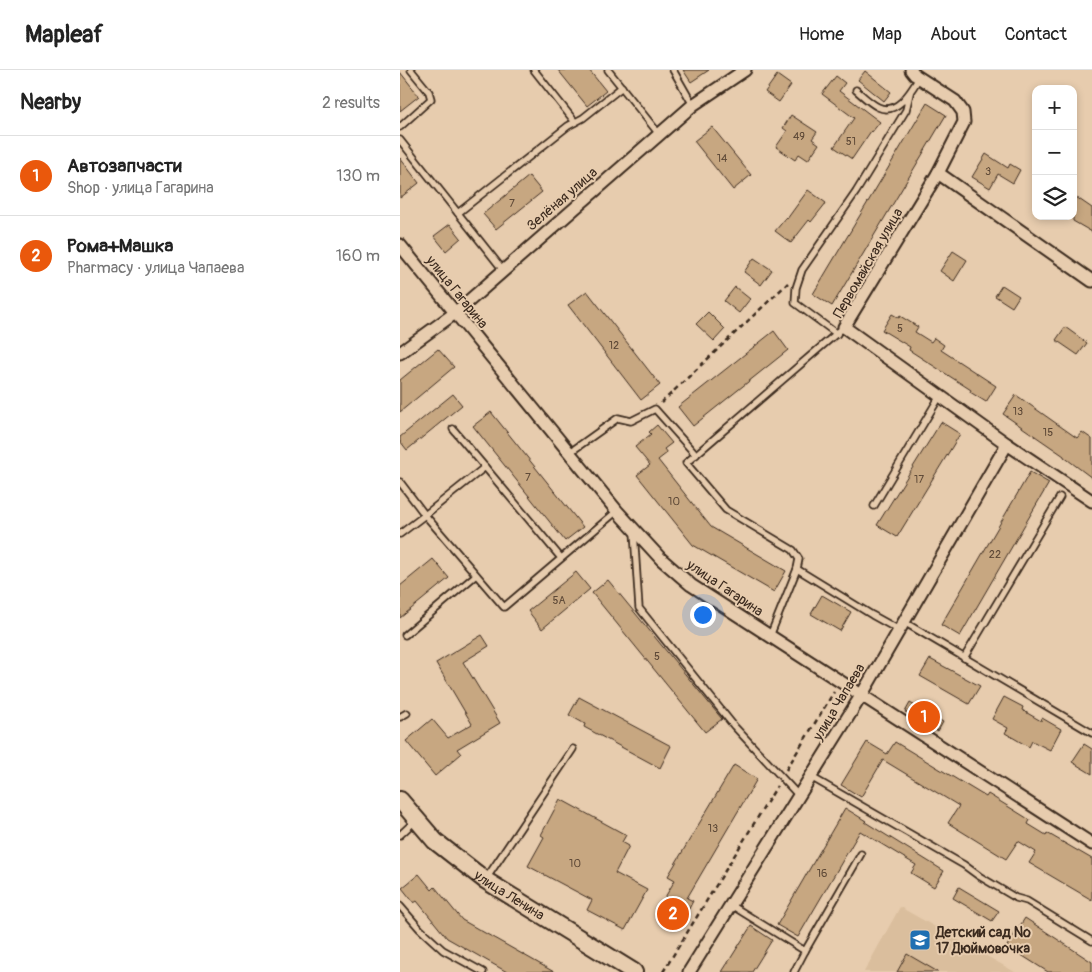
<!DOCTYPE html>
<html lang="en">
<head>
<meta charset="utf-8">
<style>
	body { margin:0; font-family:Pangolin,sans-serif; background:#f6f6f6; color:#222 }
	.controls { position:absolute; right:15px; top:15px; display:grid; overflow:hidden; border-radius:10px; box-shadow:0 2px 8px #0003 }
	.controls button { width:45px; height:45px; display:grid; place-items:center; padding:0; border:0; border-bottom:1px solid #e0e0e0; background:#fff; color:#222; font:25px sans-serif }
	.you { position:absolute; left:302px; top:544px; width:18px; height:18px; margin:-12px; border:4px solid #fff; border-radius:50%; background:#1a73e8; box-shadow:0 0 0 8px #1a73e833 }
	.badge { display:grid; place-items:center; width:32px; height:32px; border-radius:50%; background:#ea580c; color:#fff; font-size:16px; font-weight:700 }
	.pin { position:absolute; translate:-50% -50%; border:2px solid #fff; box-shadow:0 1px 5px #0006 }
	.list { margin:0; padding:0; list-style:none }
	h2 { display:flex; justify-content:space-between; align-items:center; height:65px; margin:0; padding:0 20px; font-size:21px }
	h2 small { font-size:16px; font-weight:400; color:#767676 }
	.list li { display:grid; grid-template-columns:32px 1fr auto; gap:15px; align-items:center; box-sizing:border-box; height:80px; padding:0 20px; border-top:1px solid #e0e0e0 }
	.list b { display:block; font-size:19px; white-space:nowrap }
	.list p { margin:0; font-size:16px; white-space:nowrap; color:#767676 }
	.list em { font-size:16px; font-style:normal; color:#767676 }
	.icon { flex:none; width:28px; height:28px; fill:none; stroke:currentColor; stroke-width:2; stroke-linecap:round; stroke-linejoin:round }
	.map { position:relative; flex:none; width:692px; height:902px; overflow:hidden }
	header { display:flex; align-items:center; gap:30px; box-sizing:border-box; height:70px; padding:0 25px; background:#fff; border-bottom:1px solid #e0e0e0 }
	header strong { font-size:24px }
	nav { display:flex; gap:28px; margin-inline-start:auto; font-size:18px }
	main { display:flex }
	aside { flex:1; background:#fff }
	.map>svg:first-child { display:block }
</style>
</head>
<body>
<header>
<strong>Mapleaf</strong>
<nav><a>Home</a><a>Map</a><a>About</a><a>Contact</a></nav>
</header>
<main>
<aside>
<h2>Nearby<small>2 results</small></h2>
<ul class="list">
<li><span class="badge">1</span><div><b>Автозапчасти</b><p>Shop · улица Гагарина</p></div><em>130 m</em></li>
<li><span class="badge">2</span><div><b>Рома+Машка</b><p>Pharmacy · улица Чапаева</p></div><em>160 m</em></li>
</ul>
</aside>
<div class="map">
<svg width="692" height="902" viewBox="0 0 692 902">
	<rect width="100%" height="100%" fill="#e7ccae"/>
	<filter id="ink" filterUnits="userSpaceOnUse"><feTurbulence type="fractalNoise" baseFrequency=".02" numOctaves="2"/><feDisplacementMap in="SourceGraphic" scale="10" xChannelSelector="R" yChannelSelector="G"/><feConvolveMatrix kernelMatrix="1 2 1 2 8 2 1 2 1" color-interpolation-filters="sRGB"/></filter>
	<g filter="url(#ink)">
		<!-- built -->
		<polygon fill="#dabe9d" points="500,837 615,902 464,902"/>
		<!-- building -->
		<g fill="#c7a781" stroke="#3b2a1e">
			<polygon points="158,0 189,0 206,21 187,36"/>
			<polygon points="283,0 309,0 291,12"/>
			<polygon points="465,1 491,22 484,31 458,10"/>
			<polygon points="0,2 19,26 0,41"/>
			<polygon points="377,5 391,15 379,32 365,22"/>
			<polygon points="436,6 445,13 439,21 480,52 472,62 471,61 452,89 434,77 454,48 422,24"/>
			<polygon points="527,33 546,45 432,236 413,224"/>
			<polygon points="391,45 417,62 412,69 419,74 408,90 399,84 395,90 376,77 387,61 383,58"/>
			<polygon points="312,57 351,105 333,120 294,71"/>
			<polygon points="586,84 608,98 610,94 620,100 613,113 598,104 590,118 572,107"/>
			<polygon points="0,88 19,113 0,128"/>
			<polygon points="129,106 142,122 96,159 83,144"/>
			<polygon points="408,120 426,133 411,152 409,150 391,173 375,161 386,148 387,149"/>
			<polygon points="673,125 692,138 692,162 673,151"/>
			<polygon points="50,154 61,168 46,181 34,166"/>
			<polygon points="553,181 567,190 554,211 540,201"/>
			<polygon points="354,188 372,200 361,215 344,202"/>
			<polygon points="602,215 619,226 612,237 595,226"/>
			<polygon points="335,217 350,229 339,243 324,231"/>
			<polygon points="187,221 260,315 241,330 168,235"/>
			<polygon points="308,242 325,259 314,271 296,254"/>
			<polygon points="492,244 499,248 500,246 518,257 515,262 531,272 534,268 544,275 541,280 596,316 586,332 570,322 571,320 509,280 510,277 482,260"/>
			<polygon points="665,257 687,273 678,285 656,270"/>
			<polygon points="374,261 388,280 293,356 278,337"/>
			<polygon points="38,279 54,297 0,342 0,310"/>
			<polygon points="53,324 62,335 7,380 0,371 0,367"/>
			<polygon points="616,325 677,368 682,362 692,369 692,408 664,387 664,386 603,344"/>
			<polygon points="91,342 183,457 165,471 73,356"/>
			<polygon points="541,352 560,364 497,467 477,455"/>
			<polygon points="257,355 272,373 264,379 267,383 258,390 311,457 386,501 374,522 293,475 237,405 250,395 235,377 251,364 249,362"/>
			<polygon points="630,402 649,413 560,566 541,555"/>
			<polygon points="33,489 49,508 0,548 0,516"/>
			<polygon points="176,502 190,519 142,559 128,541"/>
			<polygon points="208,510 322,649 305,662 192,523"/>
			<polygon points="422,525 451,542 440,561 411,544"/>
			<polygon points="82,565 89,576 63,592 100,653 57,679 61,684 35,706 6,671 32,649 48,668 72,654 36,593"/>
			<polygon points="530,589 580,616 569,634 520,606"/>
			<polygon points="179,627 271,676 260,698 184,657 185,654 169,645"/>
			<polygon points="604,627 623,637 622,640 641,651 642,648 661,659 650,680 632,671 629,677 605,663 608,658 592,649"/>
			<polygon points="510,633 543,652 538,661 505,642"/>
			<polygon points="467,672 487,684 495,672 586,727 588,724 630,750 628,754 646,765 647,763 692,789 692,830 629,793 636,782 618,771 606,789 548,753 559,736 483,690 461,727 441,715"/>
			<polygon points="684,674 692,679 692,704 672,692"/>
			<polygon points="334,695 357,709 287,828 293,831 283,850 260,836 275,810 268,806"/>
			<polygon points="160,729 226,765 222,772 229,776 215,803 247,820 225,860 187,840 192,830 128,796 144,767 141,765"/>
			<polygon points="445,738 466,751 465,752 544,801 534,817 511,803 516,795 460,761 398,867 377,855"/>
			<polygon points="19,804 32,820 35,817 62,850 154,902 107,902 47,868 17,831 14,833 2,818"/>
			<polygon points="559,817 599,841 592,851 553,828"/>
			<polygon points="625,848 692,892 692,902 648,902 607,876"/>
			<polygon points="351,856 372,870 352,902 322,902"/>
			<polygon points="507,884 538,902 497,902"/>
		</g>
		<g fill="none" stroke-linecap="round" stroke-linejoin="round">
			<!-- lane casing -->
			<g stroke="#3b2a1e" stroke-width="9">
				<g id="lane">
					<polyline points="134,0 175,52"/>
					<polyline points="208,0 259,64"/>
					<polyline points="273,0 293,35"/>
					<path d="M456,20C463,26 470,33 478,37C497,46 511,21 519,8"/>
					<polyline points="0,57 31,29 29,22 11,0"/>
					<polyline points="0,70 103,200"/>
					<polyline points="58,143 168,56 183,48 222,17"/>
					<polyline points="437,264 395,233 396,218 402,200 456,122 506,40 510,23"/>
					<polyline points="53,359 85,397"/>
					<polyline points="169,383 218,348 231,351 255,339 296,385"/>
					<polyline points="0,412 25,445 0,464"/>
					<polyline points="474,436 540,326"/>
					<polyline points="234,462 239,538 334,656 399,726"/>
					<polyline points="161,488 85,397 25,445 104,537 217,441"/>
					<polyline points="397,499 472,545 499,560"/>
					<polyline points="504,552 692,663"/>
					<polyline points="5,565 76,505"/>
					<polyline points="370,566 397,499 399,489 393,480 326,440 286,393 444,257"/>
					<polyline points="564,588 660,427"/>
					<polyline points="0,647 7,643"/>
					<polyline points="411,707 564,795 579,806 616,828 627,831 692,871"/>
					<polyline points="0,765 15,751"/>
					<polyline points="86,809 173,679"/>
					<polyline points="331,835 405,881 461,784"/>
					<polyline points="0,836 20,859 43,880 83,902"/>
					<polyline points="394,902 405,881"/>
				</g>
			</g>
			<!-- street casing -->
			<g stroke="#3b2a1e" stroke-width="15">
				<g id="street">
					<polyline points="511,0 515,5 555,31 563,42 564,52 538,103 444,257 607,374 692,431"/>
					<polyline points="538,103 692,211"/>
					<polyline points="0,175 217,441 261,489 291,515 692,774"/>
					<polyline points="0,283 55,243 293,35 345,0"/>
					<polyline points="289,902 461,626 607,374"/>
				</g>
			</g>
			<!-- secondary casing -->
			<g stroke="#3b2a1e" stroke-width="20">
				<g id="secondary">
					<path id="s1" d="M0,730L35,771L85,810L234,902"/>
				</g>
			</g>
			<!-- path -->
			<g stroke="#3b2a1e" stroke-width="2.5" stroke-dasharray="5 4" stroke-linecap="butt">
				<polyline points="261,333 388,213"/>
				<polyline points="386,700 434,622"/>
				<polyline points="263,902 377,716"/>
			</g>
			<!-- lane -->
			<use href="#lane" stroke="#e7ccae" stroke-width="5.5"/>
			<!-- street -->
			<use href="#street" stroke="#e7ccae" stroke-width="11"/>
			<!-- secondary -->
			<use href="#secondary" stroke="#e7ccae" stroke-width="16"/>
		</g>
	</g>
	<!-- icons -->
	<defs>
		<g id="school-square" transform="scale(1.125)"><rect x="-9" y="-9" width="18" height="18" rx="4" fill="#1f6fb2" stroke="#e7ccae"/><path d="M0-5L7-2L0 1L-7-2ZM-4 1L0 2.5L4 1V4Q0 6-4 4Z" fill="#fff"/></g>
	</defs>
	<g fill-rule="evenodd">
		<use href="#school-square" x="520" y="870"/>
	</g>
	<g text-anchor="middle" dominant-baseline="central" stroke-width="4" stroke-linejoin="round" paint-order="stroke">
		<!-- number labels -->
		<g font-size="11" fill="#5e4937">
			<text x="399" y="66">49</text>
			<text x="451" y="71">51</text>
			<text x="322" y="88">14</text>
			<text x="588" y="101">3</text>
			<text x="112" y="133">7</text>
			<text x="500" y="258">5</text>
			<text x="214" y="275">12</text>
			<text x="618" y="341">13</text>
			<text x="648" y="362">15</text>
			<text x="128" y="407">7</text>
			<text x="519" y="409">17</text>
			<text x="274" y="431">10</text>
			<text x="595" y="484">22</text>
			<text x="159" y="530">5А</text>
			<text x="257" y="586">5</text>
			<text x="313" y="758">13</text>
			<text x="175" y="793">10</text>
			<text x="422" y="803">16</text>
		</g>
		<!-- street labels -->
		<g font-size="14" fill="#3b2a1e" stroke="#e7ccae">
			<text transform="translate(162 129) rotate(-41)">Зелёная улица</text>
			<text transform="translate(468 193) rotate(-60)">Первомайская улица</text>
			<text transform="translate(57 222) rotate(51)">улица Гагарина</text>
			<text transform="translate(325 518) rotate(34)">улица Гагарина</text>
			<text transform="translate(439 632) rotate(-59)">улица Чапаева</text>
			<text stroke="none"><textPath href="#s1" startOffset="146">улица Ленина</textPath></text>
		</g>
		<!-- poi labels -->
		<g font-size="14" font-weight="bold" fill="#3b2a1e" stroke="#e7ccae" text-anchor="start">
			<text x="536" y="862">Детский сад №<tspan x="536" dy="16">17 Дюймовочка</tspan></text>
		</g>
	</g>
</svg>
<div class="controls">
<button>+</button>
<button>−</button>
<button><svg class="icon" aria-label="layers" viewBox="0 0 24 24"><path d="M12 4l9 5-9 5-9-5zM3 14l9 5 9-5"/></svg></button>
</div>
<div class="you"></div>
<div class="pin badge" style="left:524px;top:647px">1</div>
<div class="pin badge" style="left:273px;top:844px">2</div>
</div>
</main>
</body>
</html>
